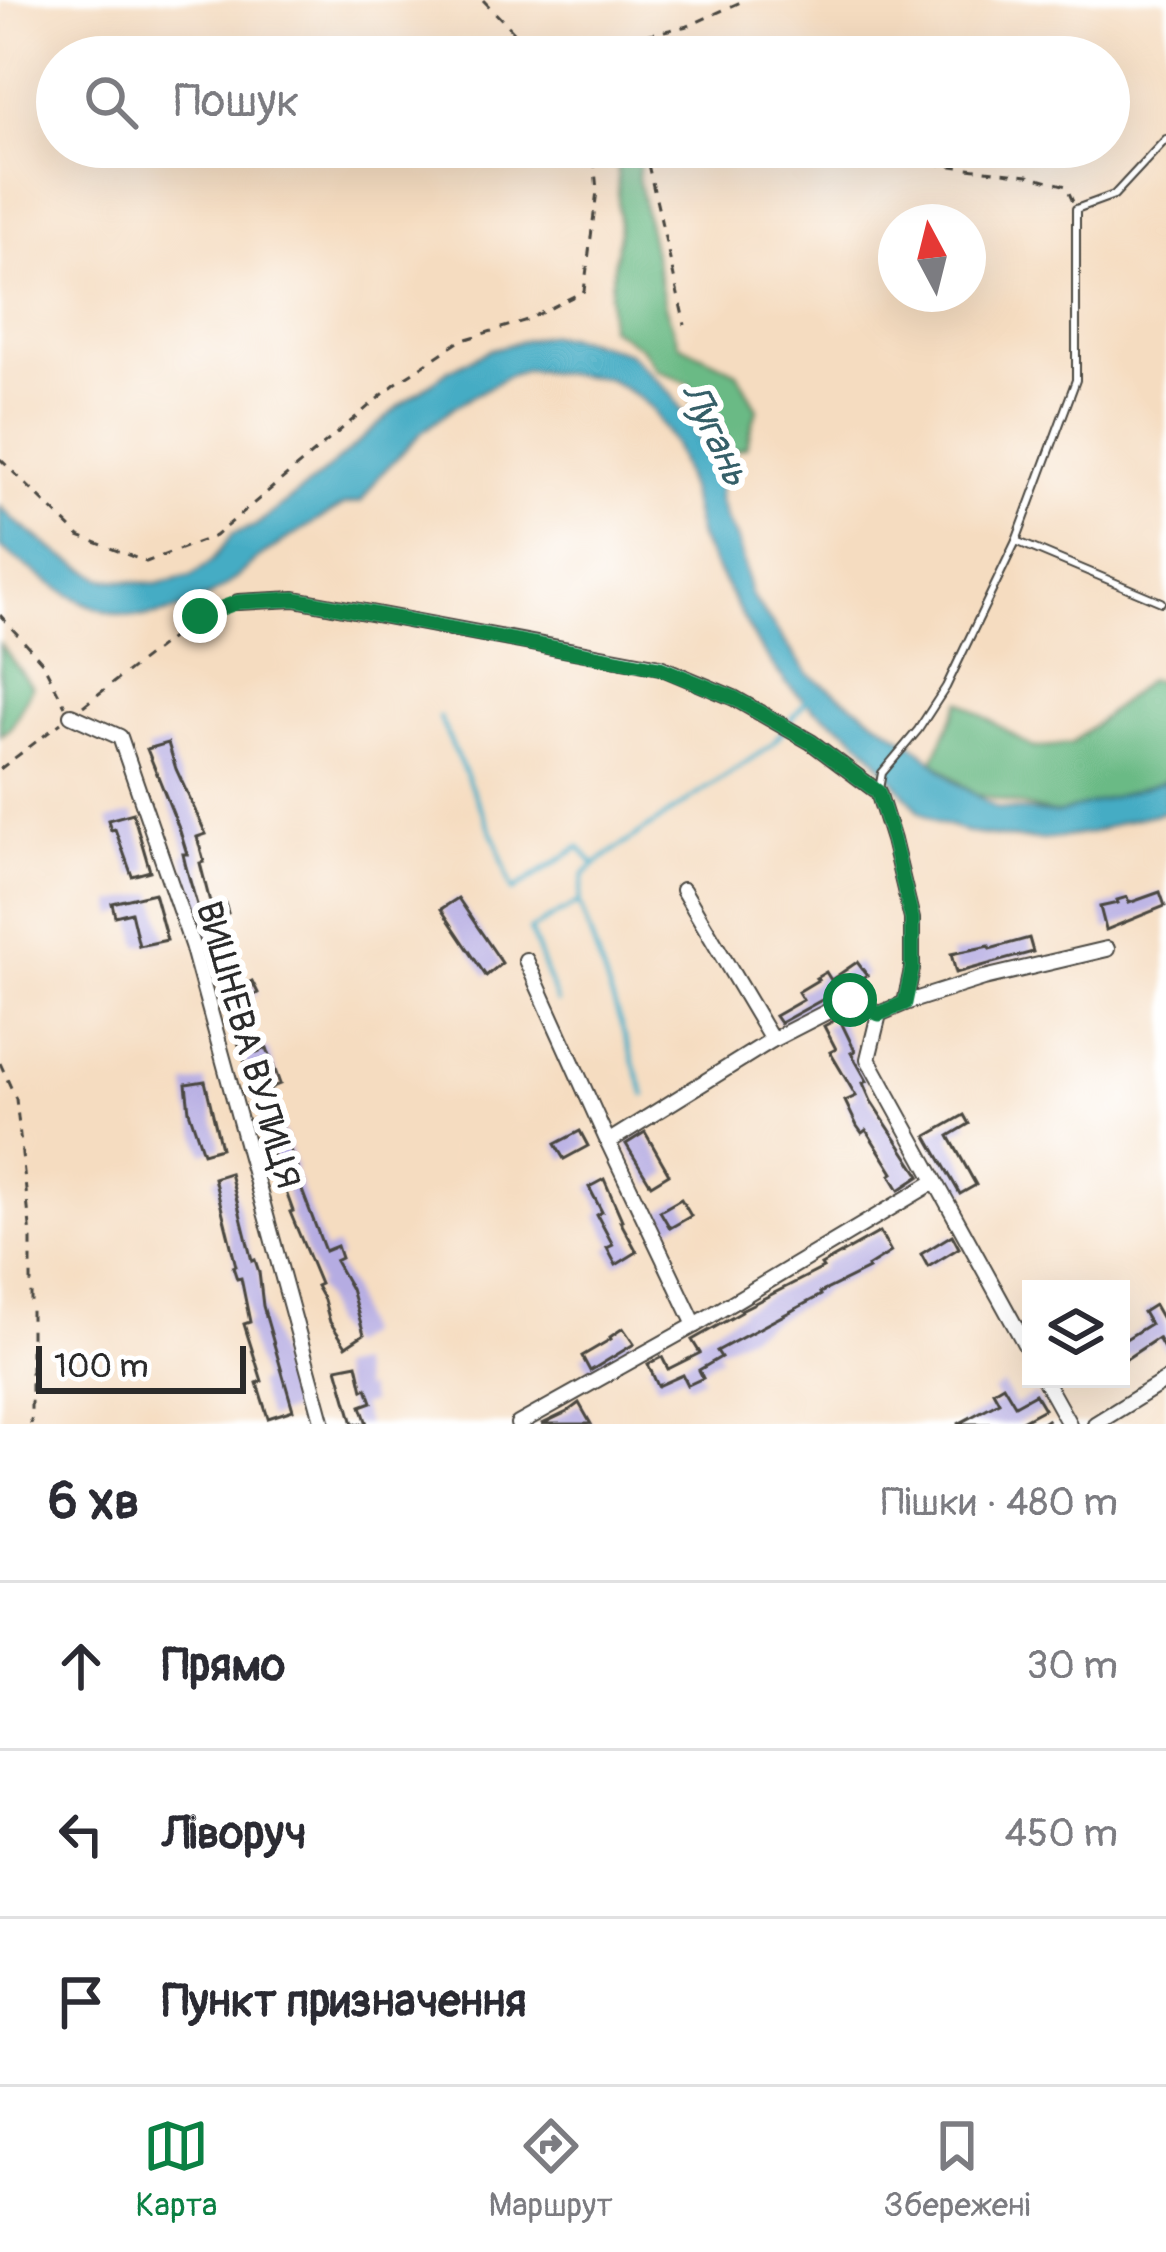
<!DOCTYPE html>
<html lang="uk">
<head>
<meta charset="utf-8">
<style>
	body { margin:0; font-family:Pangolin,sans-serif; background:#f7f7f7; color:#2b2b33 }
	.controls { position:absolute; right:36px; bottom:36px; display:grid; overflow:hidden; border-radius:0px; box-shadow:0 12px 48px #0002 }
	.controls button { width:108px; height:108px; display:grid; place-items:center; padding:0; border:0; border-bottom:3px solid #e1e1e2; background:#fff; color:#2b2b33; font:60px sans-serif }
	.compass { position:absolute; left:878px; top:204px; width:108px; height:108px; border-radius:50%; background:#fff; box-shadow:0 12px 48px #0002; rotate:353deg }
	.scale { position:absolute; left:36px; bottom:30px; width:210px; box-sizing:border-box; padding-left:12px; border:6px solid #2b2b2b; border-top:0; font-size:33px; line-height:42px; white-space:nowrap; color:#2b2b2b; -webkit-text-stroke:9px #fff; paint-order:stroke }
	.stop { position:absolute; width:36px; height:36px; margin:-27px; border:9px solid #0b8043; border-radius:50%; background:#fff }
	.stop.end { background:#0b8043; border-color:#fff; box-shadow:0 3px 12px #0008 }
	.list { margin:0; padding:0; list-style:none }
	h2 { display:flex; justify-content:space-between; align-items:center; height:156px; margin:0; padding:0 48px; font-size:51px }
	h2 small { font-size:39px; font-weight:400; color:#7c7c81 }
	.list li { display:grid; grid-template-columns:78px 1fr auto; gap:36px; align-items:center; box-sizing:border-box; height:168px; padding:0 48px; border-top:3px solid #e1e1e2 }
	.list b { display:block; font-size:45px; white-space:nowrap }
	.list em { font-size:39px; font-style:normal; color:#7c7c81 }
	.icon { flex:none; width:66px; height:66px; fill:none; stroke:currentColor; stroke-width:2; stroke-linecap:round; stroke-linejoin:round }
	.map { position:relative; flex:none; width:1166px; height:1424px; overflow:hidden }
	.search { position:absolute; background:#fff; box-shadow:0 12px 48px #0002; left:36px; right:36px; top:36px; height:132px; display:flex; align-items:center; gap:30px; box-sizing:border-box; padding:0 42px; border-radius:66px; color:#7c7c81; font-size:45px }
	.sheet { height:660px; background:#fff }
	nav { display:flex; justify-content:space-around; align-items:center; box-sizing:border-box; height:168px; border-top:3px solid #e1e1e2; background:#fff; font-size:33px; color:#7c7c81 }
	nav a { display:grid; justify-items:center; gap:6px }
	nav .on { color:#0b8043 }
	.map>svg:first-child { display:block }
</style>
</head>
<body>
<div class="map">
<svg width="1166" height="1424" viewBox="0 0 1166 1424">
	<rect width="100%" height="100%" fill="#fff"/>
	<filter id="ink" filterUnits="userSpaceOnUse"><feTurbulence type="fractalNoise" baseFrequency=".00833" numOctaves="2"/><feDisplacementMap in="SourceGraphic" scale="24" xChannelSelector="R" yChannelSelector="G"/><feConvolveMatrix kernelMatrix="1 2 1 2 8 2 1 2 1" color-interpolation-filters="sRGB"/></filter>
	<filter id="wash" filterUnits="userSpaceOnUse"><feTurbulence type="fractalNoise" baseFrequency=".004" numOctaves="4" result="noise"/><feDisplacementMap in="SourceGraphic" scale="48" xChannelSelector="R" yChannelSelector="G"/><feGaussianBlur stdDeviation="2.7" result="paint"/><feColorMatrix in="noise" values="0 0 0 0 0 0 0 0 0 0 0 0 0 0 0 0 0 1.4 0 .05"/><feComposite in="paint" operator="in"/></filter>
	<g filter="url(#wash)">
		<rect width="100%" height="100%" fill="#f5dcc0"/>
		<!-- forest -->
		<g fill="#6aba85" stroke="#4a7258" stroke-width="3">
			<polygon points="617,147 641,147 638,178 665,306 679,344 737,372 757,409 746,447 723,454 696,421 689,383 657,370 642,348 609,327 610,293 619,233"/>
			<polygon points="0,644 32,687 12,726 0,736"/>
			<polygon points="1148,680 1166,682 1166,781 1057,814 974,794 933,761 960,701 1033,748 1071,744"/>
		</g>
		<!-- water -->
		<path fill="#45acc4" stroke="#386c78" stroke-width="3" d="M546,335L583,339L629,353L671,394L720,472L719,499L726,520L738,541L751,595L808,674L919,749L955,782L996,808L1057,814L1166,781V812L1124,821L1091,833L1043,840L1008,838L970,833L937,823L920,812L868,749L850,732L814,709L787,684L758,645L699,537L690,492L674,444L651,408L637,396L606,378L525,370L508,376L454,407L422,432L379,476L361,502L344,505C314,523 284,540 256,560C249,566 243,573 235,579C206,602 160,622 122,615C77,607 36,573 0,547V506L15,521L64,557L103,579L156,584L191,576L213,560L233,534L255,526L318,478L397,408L449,370L492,349Z"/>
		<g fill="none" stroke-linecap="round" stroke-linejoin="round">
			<!-- stream -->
			<g stroke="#45acc4" stroke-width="4.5">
				<polyline points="439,717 497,843 512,891 579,847 595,865"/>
				<polyline points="557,1002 530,930 578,903"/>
				<polyline points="645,1095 579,902 584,874 606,856 772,745 806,701"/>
			</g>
		</g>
		<g id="blocks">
			<!-- building -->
			<g fill="#b5ace2">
				<polygon points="168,743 176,769 206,834 197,837 204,862 200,863 211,906 225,903 228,913 216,916 230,962 233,961 244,985 252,981 258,993 231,1008 204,940 207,939 186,867 183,854 187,854 180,831 147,749"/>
				<polygon points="133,813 150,871 132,876 115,829 111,830 108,820"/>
				<polygon points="1160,892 1165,906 1106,930 1100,907 1118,903 1117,900 1127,897 1129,903"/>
				<polygon points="154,893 167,940 139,946 131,912 115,916 112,903"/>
				<polygon points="458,898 502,963 486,976 441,909"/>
				<polygon points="1029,938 1033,952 956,973 951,954 989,946 990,949"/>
				<polygon points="857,962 867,975 780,1023 775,1016 803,1000 798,992 818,980 816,978 826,972 831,980"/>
				<polygon points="839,1018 855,1051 851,1053 867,1081 863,1083 871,1101 920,1176 899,1190 890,1175 893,1173 866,1130 862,1133 857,1126 845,1101 856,1096 830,1052 836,1049 824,1026"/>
				<polygon points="248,1020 257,1052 267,1048 280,1084 270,1088 280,1116 277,1117 297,1168 294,1169 325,1251 337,1246 341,1258 335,1261 351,1289 364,1334 346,1346 330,1322 324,1300 316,1286 320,1284 290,1212 293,1211 265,1134 258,1104 249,1081 251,1080 232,1025"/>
				<polygon points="205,1081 221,1148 203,1153 189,1111 186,1084"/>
				<polygon points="964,1115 969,1124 949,1136 976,1185 960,1194 927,1136"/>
				<polygon points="580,1131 588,1146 564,1159 555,1144"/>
				<polygon points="645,1132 669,1174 651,1185 626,1144"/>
				<polygon points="230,1173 252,1261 255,1260 259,1272 263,1306 293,1410 268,1418 257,1383 262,1381 244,1324 250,1322 241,1278 237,1279 233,1267 236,1266 214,1178"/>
				<polygon points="604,1179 622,1220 620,1221 637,1252 616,1265 607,1248 613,1245 597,1215 602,1212 589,1187"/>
				<polygon points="681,1199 691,1216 670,1228 660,1211"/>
				<polygon points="880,1232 891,1252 867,1267 868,1269 820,1293 821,1295 717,1351 721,1357 699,1370 703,1378 688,1385 683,1375 658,1386 648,1364 662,1357 668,1369 700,1353 692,1340 742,1312 741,1310 749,1306 823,1268 821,1265"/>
				<polygon points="952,1235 959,1248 928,1267 921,1254"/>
				<polygon points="1154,1305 1166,1326 1166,1352 1158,1338 1126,1359 1121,1350 1121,1342 1150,1324 1143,1312"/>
				<polygon points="623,1328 634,1344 590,1371 582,1356 611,1339 610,1337"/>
				<polygon points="357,1364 363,1390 367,1388 372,1402 361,1406 367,1424 353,1424 337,1368"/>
				<polygon points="1003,1385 1015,1405 1035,1394 1044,1409 1016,1424 958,1424 999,1402 993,1391"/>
				<polygon points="579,1403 591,1424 542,1424 567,1412"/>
			</g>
		</g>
	</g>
	<g filter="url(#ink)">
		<use href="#blocks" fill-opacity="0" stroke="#494641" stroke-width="3"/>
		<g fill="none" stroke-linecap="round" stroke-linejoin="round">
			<!-- lane casing -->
			<g stroke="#494641" stroke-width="10">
				<g id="lane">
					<polyline points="1016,541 1076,380 1076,209 1114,195 1166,139"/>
					<polyline points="879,789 882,773 918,730 946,687 1016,541 1161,602"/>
				</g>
			</g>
			<!-- street casing -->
			<g stroke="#494641" stroke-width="18">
				<g id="street">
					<polyline points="238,602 295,599 660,667 734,698 811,742 878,792 893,840 912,919 912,969 905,1003 879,1014 868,1059 1031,1355"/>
					<polyline points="71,715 120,737 192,945 323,1424"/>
					<polyline points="683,890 772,1040"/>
					<polyline points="526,960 608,1142 695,1325"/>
					<polyline points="905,1003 984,978 1107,949"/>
					<polyline points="608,1142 772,1040 850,1000 879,1014"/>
					<polyline points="1044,1379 1069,1424"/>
					<polyline points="518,1424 695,1325 934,1182"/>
					<polyline points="1095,1424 1166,1380"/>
				</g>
			</g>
			<!-- path -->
			<g stroke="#494641" stroke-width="3" stroke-dasharray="9 9" stroke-linecap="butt">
				<polyline points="483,0 538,57"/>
				<polyline points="603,57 608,43 688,26 745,0"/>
				<polyline points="644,147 685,325"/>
				<polyline points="789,147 1028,175 1066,186 1073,202"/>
				<polyline points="0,459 79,536 146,562 215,536 395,384 460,341 527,320 584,291 597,191 593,147"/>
				<polyline points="0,615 43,663 65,706"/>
				<polyline points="83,706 200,616 227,606"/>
				<polyline points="0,769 61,723"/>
				<polyline points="0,1063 16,1099 31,1236 31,1424"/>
				<polyline points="1041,1424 1050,1418"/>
			</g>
			<!-- lane -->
			<use href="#lane" stroke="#fff" stroke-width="6"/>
			<!-- street -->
			<use href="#street" stroke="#fff" stroke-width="14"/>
		</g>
	</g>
	<g fill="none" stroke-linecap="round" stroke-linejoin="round" filter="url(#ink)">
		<!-- route -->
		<polyline stroke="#0b8043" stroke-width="15" points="200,616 238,602 295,599 660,668 734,698 811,742 878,792 893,840 912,919 912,969 905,1003 879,1014 850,1000"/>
	</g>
	<g text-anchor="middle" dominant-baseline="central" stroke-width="12" stroke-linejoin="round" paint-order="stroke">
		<!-- street labels -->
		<g font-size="36" fill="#2b2b2b" stroke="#fff">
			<text transform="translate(248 1045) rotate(74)">ВИШНЕВА ВУЛИЦЯ</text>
		</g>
		<!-- water labels -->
		<g font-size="39" font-style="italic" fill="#355f68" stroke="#fff">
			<text transform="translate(715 434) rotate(64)">Лугань</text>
		</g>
	</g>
</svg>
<div class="controls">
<button><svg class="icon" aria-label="layers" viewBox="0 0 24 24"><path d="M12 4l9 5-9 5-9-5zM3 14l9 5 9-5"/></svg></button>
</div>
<svg class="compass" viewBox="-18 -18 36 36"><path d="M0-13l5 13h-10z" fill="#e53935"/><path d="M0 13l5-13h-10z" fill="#7c7c81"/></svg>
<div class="scale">100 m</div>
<div class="stop" style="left:850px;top:1000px"></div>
<div class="stop end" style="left:200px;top:616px"></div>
<div class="search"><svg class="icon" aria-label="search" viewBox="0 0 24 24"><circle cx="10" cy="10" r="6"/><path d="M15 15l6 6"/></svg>Пошук</div>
</div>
<section class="sheet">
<h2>6 хв<small>Пішки · 480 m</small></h2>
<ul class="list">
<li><svg class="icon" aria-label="ahead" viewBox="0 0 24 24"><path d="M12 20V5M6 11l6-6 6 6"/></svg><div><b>Прямо</b></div><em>30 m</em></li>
<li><svg class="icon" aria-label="left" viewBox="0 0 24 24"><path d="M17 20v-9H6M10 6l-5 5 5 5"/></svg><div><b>Ліворуч</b></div><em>450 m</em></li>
<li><svg class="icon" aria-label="arrive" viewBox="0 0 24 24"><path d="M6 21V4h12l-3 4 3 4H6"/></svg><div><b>Пункт призначення</b></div></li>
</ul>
</section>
<nav>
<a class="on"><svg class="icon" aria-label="map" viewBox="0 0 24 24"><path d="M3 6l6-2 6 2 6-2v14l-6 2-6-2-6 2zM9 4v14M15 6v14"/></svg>Карта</a>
<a><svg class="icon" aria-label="directions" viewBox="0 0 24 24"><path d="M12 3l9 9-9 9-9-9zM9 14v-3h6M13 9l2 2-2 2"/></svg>Маршрут</a>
<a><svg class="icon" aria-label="saved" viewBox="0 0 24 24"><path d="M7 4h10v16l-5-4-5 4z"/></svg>Збережені</a>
</nav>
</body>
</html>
